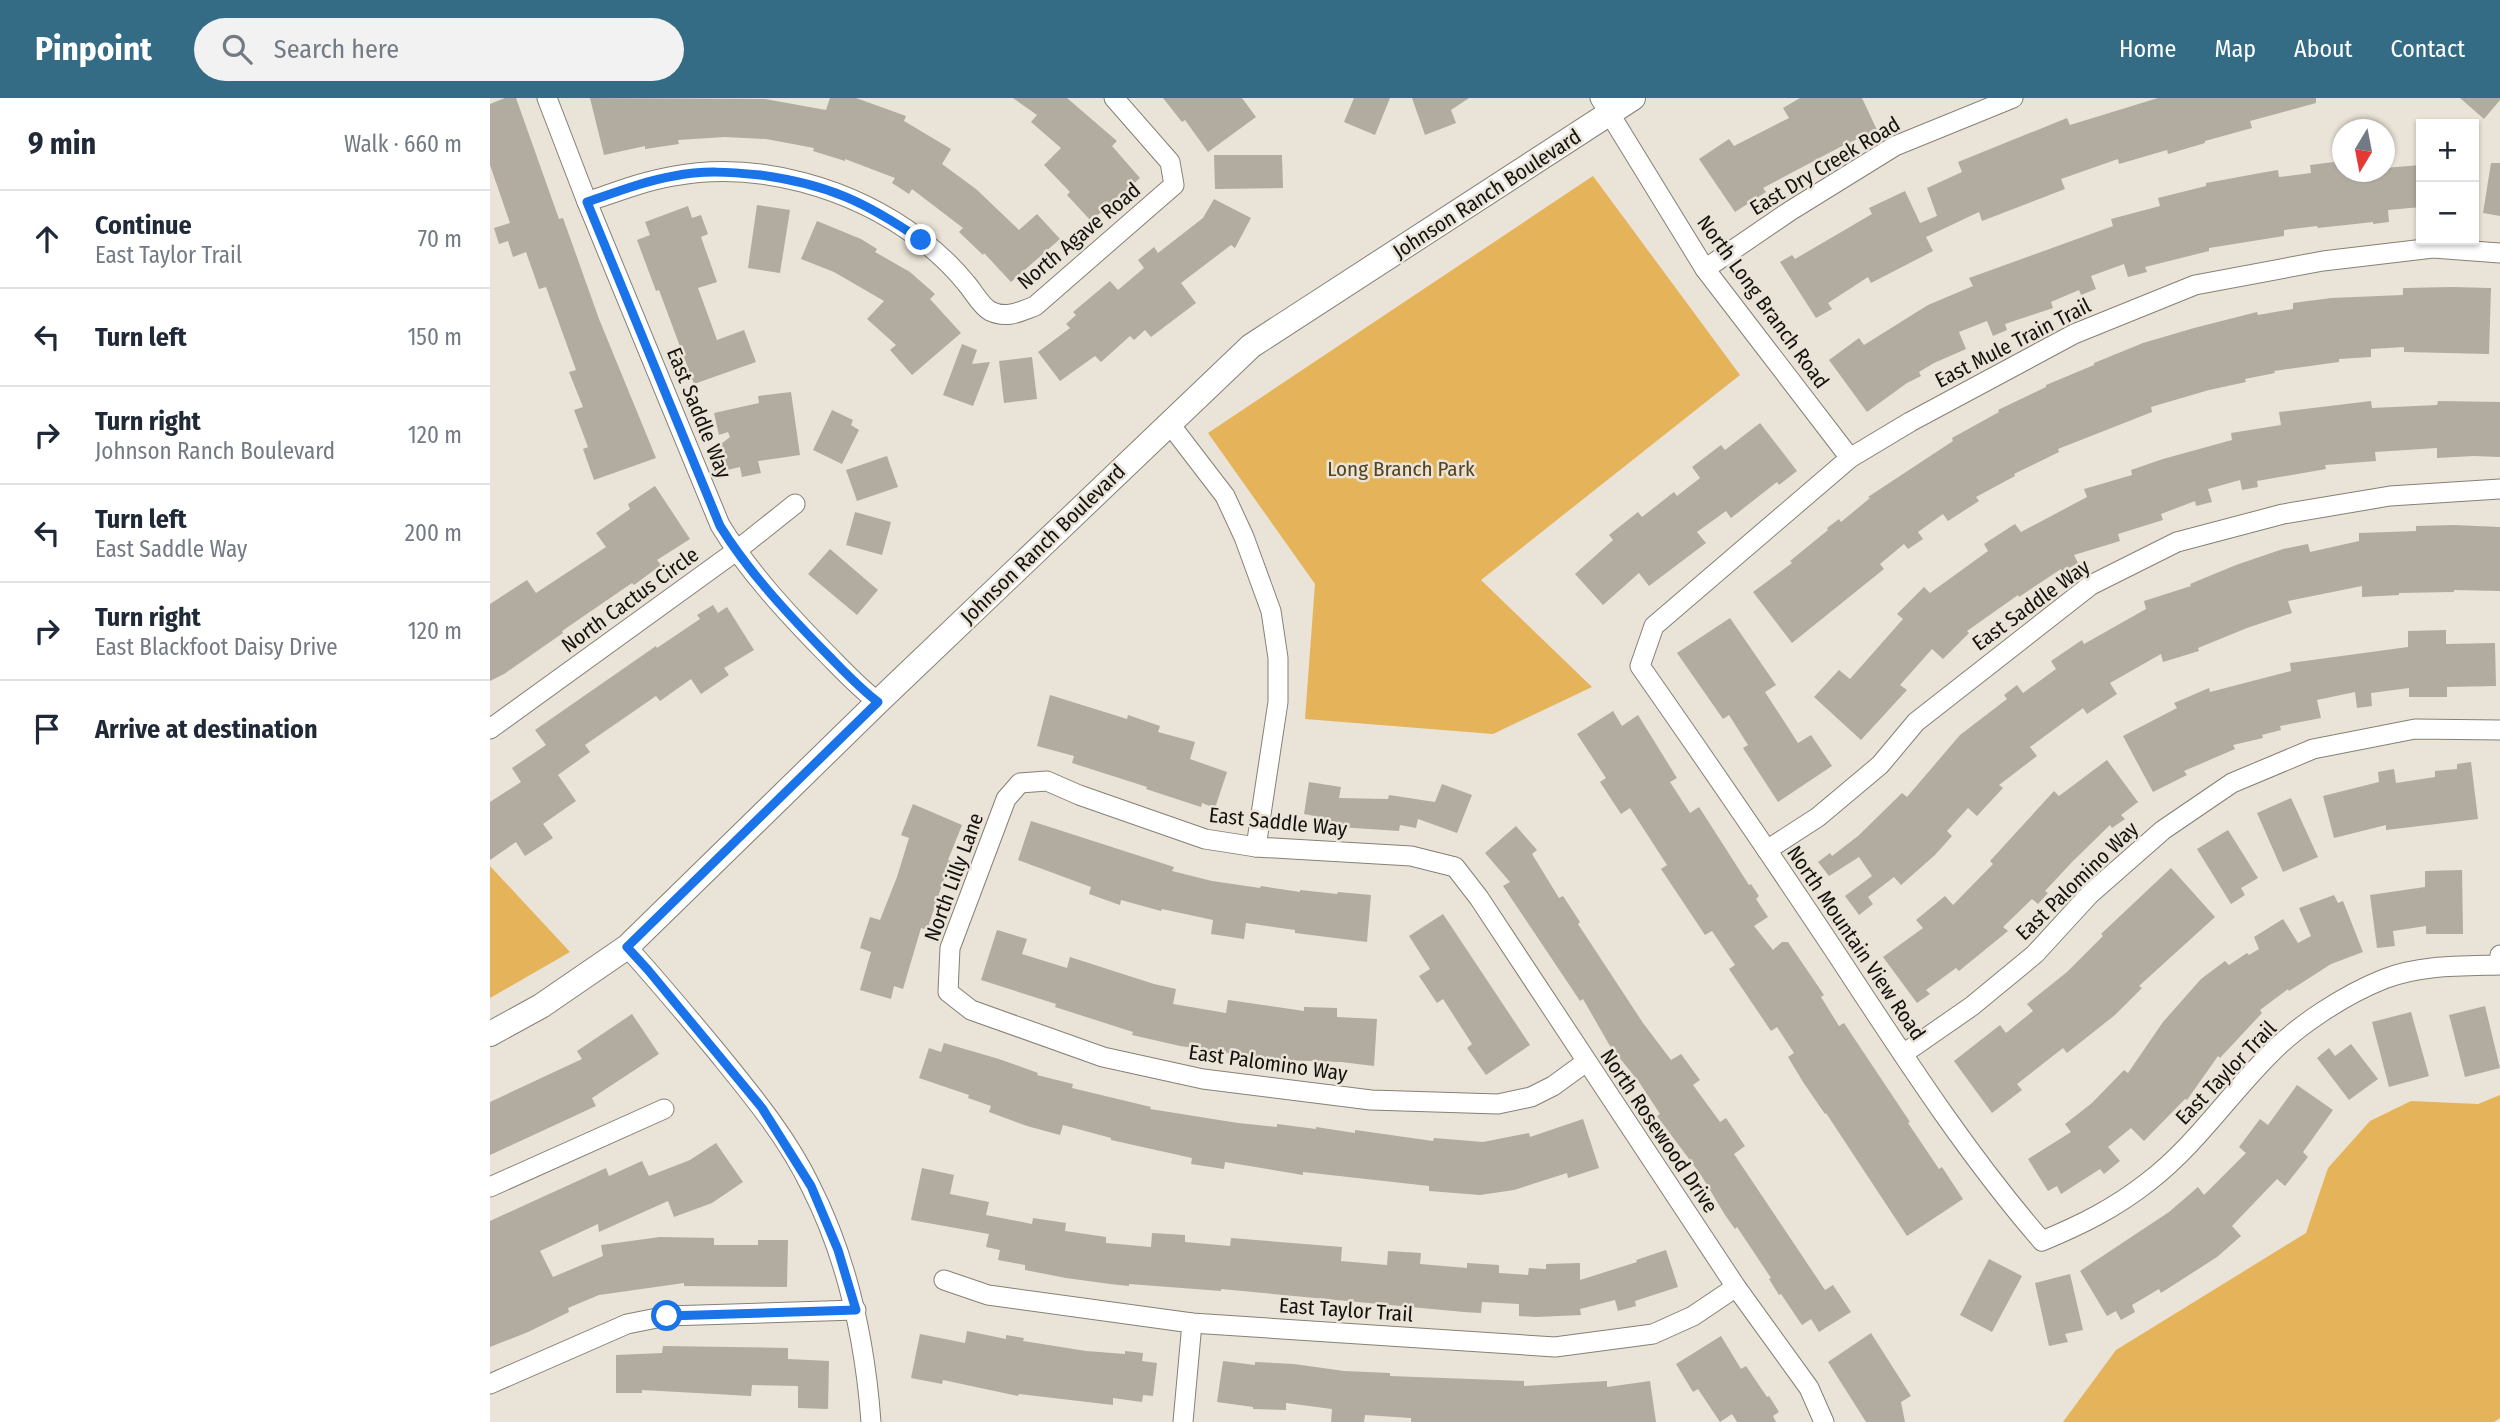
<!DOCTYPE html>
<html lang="en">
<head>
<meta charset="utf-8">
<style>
	body { margin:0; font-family:"Fira Sans Condensed",sans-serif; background:#f2f2f3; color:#1f2937 }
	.controls { position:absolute; right:21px; top:21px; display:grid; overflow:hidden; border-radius:0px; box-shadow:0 2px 5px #0004 }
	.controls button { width:63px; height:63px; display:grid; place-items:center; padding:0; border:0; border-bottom:2px solid #e0e1e3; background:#fff; color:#1f2937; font:35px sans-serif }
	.compass { position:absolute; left:1842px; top:21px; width:63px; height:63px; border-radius:50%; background:#fff; box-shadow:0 2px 5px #0004; rotate:190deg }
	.stop { position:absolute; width:21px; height:21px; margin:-16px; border:5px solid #1a73e8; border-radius:50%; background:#fff }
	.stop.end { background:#1a73e8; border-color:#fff; box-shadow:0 2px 7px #0008 }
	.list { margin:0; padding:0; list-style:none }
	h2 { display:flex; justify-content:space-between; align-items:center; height:91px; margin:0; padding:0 28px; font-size:30px }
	h2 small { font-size:23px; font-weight:400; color:#747a83 }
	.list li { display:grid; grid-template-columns:46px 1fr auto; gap:21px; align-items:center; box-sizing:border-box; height:98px; padding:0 28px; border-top:2px solid #e0e1e3 }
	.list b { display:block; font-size:26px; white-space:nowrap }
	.list p { margin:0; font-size:23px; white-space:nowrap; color:#747a83 }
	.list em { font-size:23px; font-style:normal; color:#747a83 }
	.icon { flex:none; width:38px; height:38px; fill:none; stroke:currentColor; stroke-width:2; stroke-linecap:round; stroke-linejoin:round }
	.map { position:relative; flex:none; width:2010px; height:1324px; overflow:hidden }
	header { display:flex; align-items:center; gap:42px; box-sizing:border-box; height:98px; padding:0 35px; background:#346c86; color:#fff }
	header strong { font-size:33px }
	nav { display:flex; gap:38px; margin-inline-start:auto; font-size:24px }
	.search { width:490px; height:63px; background:#f2f2f3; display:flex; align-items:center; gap:18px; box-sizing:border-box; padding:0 24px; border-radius:38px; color:#747a83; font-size:26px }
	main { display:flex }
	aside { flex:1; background:#fff }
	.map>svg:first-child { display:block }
</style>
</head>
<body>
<header>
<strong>Pinpoint</strong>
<div class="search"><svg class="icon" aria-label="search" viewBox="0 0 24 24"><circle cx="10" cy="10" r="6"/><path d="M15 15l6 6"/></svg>Search here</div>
<nav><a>Home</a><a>Map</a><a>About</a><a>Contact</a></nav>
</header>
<main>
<aside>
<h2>9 min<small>Walk · 660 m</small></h2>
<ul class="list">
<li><svg class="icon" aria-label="ahead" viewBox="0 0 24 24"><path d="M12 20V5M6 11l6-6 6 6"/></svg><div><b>Continue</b><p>East Taylor Trail</p></div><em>70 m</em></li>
<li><svg class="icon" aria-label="left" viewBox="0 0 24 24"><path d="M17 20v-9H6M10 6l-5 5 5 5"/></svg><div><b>Turn left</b></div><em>150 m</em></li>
<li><svg class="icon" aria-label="right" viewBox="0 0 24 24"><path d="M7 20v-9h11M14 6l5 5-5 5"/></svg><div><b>Turn right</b><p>Johnson Ranch Boulevard</p></div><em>120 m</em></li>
<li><svg class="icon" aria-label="left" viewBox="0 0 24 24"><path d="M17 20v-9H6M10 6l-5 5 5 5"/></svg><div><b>Turn left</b><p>East Saddle Way</p></div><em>200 m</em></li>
<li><svg class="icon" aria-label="right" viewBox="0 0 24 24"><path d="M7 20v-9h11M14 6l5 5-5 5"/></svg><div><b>Turn right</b><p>East Blackfoot Daisy Drive</p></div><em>120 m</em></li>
<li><svg class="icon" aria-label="arrive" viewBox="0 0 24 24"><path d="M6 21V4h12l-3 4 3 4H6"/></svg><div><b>Arrive at destination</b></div></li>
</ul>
</aside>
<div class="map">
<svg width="2010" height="1324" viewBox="0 0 2010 1324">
	<rect width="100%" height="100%" fill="#eae3d7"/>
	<!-- green -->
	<g fill="#e5b45a">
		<polygon points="1103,78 1250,277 991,482 1102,589 1003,636 815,621 825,486 718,335"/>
		<polygon points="0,768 80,854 0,900"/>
		<polygon points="2010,997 2010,1320 2004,1324 1573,1324 1626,1252 1816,1135 1838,1070 1880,1023 1921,1003 1988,1006"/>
	</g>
	<!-- building -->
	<g fill="#b2aba0">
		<polygon points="15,0 26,0 69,121 73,120 109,221 166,360 104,382 93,351 98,349 84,312 93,309 79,274 86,272 56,189 49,191 36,154 23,159 18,143 9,146 4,130 20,125 0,67 0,6"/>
		<polygon points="100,0 275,1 336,12 340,0 366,0 416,18 414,23 461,51 452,66 486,91 529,132 547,116 570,141 521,184 494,155 493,157 469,134 473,130 422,91 419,96 402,85 405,80 355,61 355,63 323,53 324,50 276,41 235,39 188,42 189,46 155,51 155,48 114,57"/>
		<polygon points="523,0 577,0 627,43 622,48 650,80 601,123 577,97 580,94 554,67 571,50 541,24 547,17"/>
		<polygon points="673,0 752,0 766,19 718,54 695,22 692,24"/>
		<polygon points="864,0 900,0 885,37 854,24"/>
		<polygon points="922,0 979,0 961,12 966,25 935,37"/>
		<polygon points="1310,0 1372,0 1387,32 1352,48 1273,90 1276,94 1245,114 1209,61 1239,41 1244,48 1299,20 1293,10"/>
		<polygon points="1668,0 1826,0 1826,5 1760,23 1762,30 1715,43 1715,45 1678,56 1677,52 1629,66 1628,61 1571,81 1575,91 1492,123 1489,114 1436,139 1443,153 1381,185 1378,179 1338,205 1342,211 1326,220 1290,164 1302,157 1305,161 1382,116 1379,110 1415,93 1430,125 1447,118 1437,90 1472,74 1468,64 1577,20 1580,27"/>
		<polygon points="1970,0 2010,0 2010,2 1994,21"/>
		<polygon points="724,57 792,57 793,90 725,91"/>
		<polygon points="1852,63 1852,74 1894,74 1894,70 1931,67 1931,109 1898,112 1899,124 1883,126 1883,124 1828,130 1827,128 1794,132 1794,138 1719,150 1719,153 1655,169 1657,174 1638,179 1634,166 1601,178 1606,191 1591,197 1589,192 1561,204 1563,210 1515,226 1517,232 1503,238 1497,223 1469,234 1476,251 1444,265 1429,274 1431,278 1417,285 1377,314 1339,262 1369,240 1374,247 1438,207 1483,188 1479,180 1623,128 1621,121 1670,108 1668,100 1716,88 1716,85 1776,74 1788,72 1789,79 1821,75 1820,67"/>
		<polygon points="2001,65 2010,65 2010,118 1993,115"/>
		<polygon points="724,101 761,120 745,150 741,147 691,185 706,205 661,239 655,232 644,242 640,238 611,264 605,258 570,283 548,254 580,230 576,226 586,217 583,214 620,183 628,192 654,170 648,162 664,149 668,155 713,120"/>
		<polygon points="267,107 300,112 290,175 258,170"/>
		<polygon points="198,108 202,120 211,117 218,136 211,139 227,184 208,190 227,242 254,232 266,264 204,286 169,192 166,193 147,142 160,137 155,124"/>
		<polygon points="327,123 371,141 387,151 385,154 420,174 445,196 440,201 471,235 422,277 400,252 406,247 377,221 394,203 344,174 311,161"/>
		<polygon points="1963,189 2001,190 1999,256 1914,254 1914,249 1881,251 1881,259 1849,261 1849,264 1784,273 1785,275 1755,281 1756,284 1719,292 1661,309 1662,314 1568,351 1569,354 1524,376 1525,378 1486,399 1489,403 1458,423 1453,416 1428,434 1433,441 1418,451 1414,446 1390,466 1394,471 1302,545 1263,494 1302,465 1300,463 1338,432 1337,430 1349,421 1351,424 1380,400 1378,399 1463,343 1462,340 1509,314 1508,312 1556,289 1556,287 1604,267 1604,265 1653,245 1704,230 1767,214 1768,217 1803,211 1803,205 1841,200 1913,197 1913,190"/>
		<polygon points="472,246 487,252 482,266 500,264 483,308 453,297"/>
		<polygon points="542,259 547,301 514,305 509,263"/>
		<polygon points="301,294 310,357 268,363 271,375 252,379 250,369 237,372 231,346 240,339 238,334 229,337 224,315 269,305 268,298"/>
		<polygon points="1881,303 1882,310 1947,307 1948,303 2010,304 2010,359 1984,358 1947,360 1947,350 1885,354 1886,363 1835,367 1836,371 1767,383 1768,389 1752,392 1750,382 1718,391 1722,404 1706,408 1705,403 1671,416 1673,422 1628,436 1630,443 1584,457 1588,465 1572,474 1571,471 1529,499 1528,497 1477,533 1479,535 1453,561 1442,551 1410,587 1417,592 1371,642 1324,599 1349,572 1360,581 1413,521 1407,516 1434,489 1440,495 1498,453 1494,446 1525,426 1531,434 1597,399 1594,391 1642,377 1641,372 1673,361 1742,342 1741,335 1791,327 1789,314"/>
		<polygon points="342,312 363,322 361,327 369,332 352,366 323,352"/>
		<polygon points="1270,325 1307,373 1289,387 1287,384 1241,420 1236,413 1207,434 1216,445 1159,488 1149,475 1113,507 1085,476 1123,442 1119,437 1148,414 1152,419 1184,394 1187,398 1210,380 1202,369 1231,347 1235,352"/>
		<polygon points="397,358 408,389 367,403 356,372"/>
		<polygon points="165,388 200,441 167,462 171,467 144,487 142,485 72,533 73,535 14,576 0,583 0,506 37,482 46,495 116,449 106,435 140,411 138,406"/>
		<polygon points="365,414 401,424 392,457 356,447"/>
		<polygon points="1964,427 2010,429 2010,493 1964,492 1964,494 1909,495 1909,497 1872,499 1872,488 1798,503 1802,515 1757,530 1708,550 1709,553 1673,564 1671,556 1620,585 1627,596 1597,616 1593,610 1540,649 1547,658 1509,687 1513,690 1487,718 1478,710 1457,733 1462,738 1445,757 1411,787 1404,779 1378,799 1383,806 1369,817 1355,798 1382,778 1369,759 1339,778 1328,764 1340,755 1342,758 1368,738 1412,695 1417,699 1470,637 1517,601 1514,597 1527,587 1533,595 1566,571 1561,563 1592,542 1594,546 1656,511 1654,503 1701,488 1700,486 1746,467 1793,451 1818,446 1820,454 1869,443 1869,435 1926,433 1926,428"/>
		<polygon points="340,451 388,492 367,517 318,476"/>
		<polygon points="223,507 228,515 237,509 264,552 234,570 239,577 211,596 201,581 170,603 166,598 95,647 100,654 68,677 86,703 53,726 63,740 35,758 26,744 0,762 0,704 31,684 22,670 56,647 45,632 166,548 167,550 210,521 207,517"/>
		<polygon points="1240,520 1286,587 1275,594 1308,645 1321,637 1342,668 1288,704 1253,650 1258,647 1239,617 1233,621 1187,555"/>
		<polygon points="1956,532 1956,546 2005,545 2006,588 1957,589 1957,599 1919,599 1919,590 1881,595 1882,608 1867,610 1865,594 1827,602 1831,620 1790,628 1791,632 1772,637 1773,640 1743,647 1745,651 1694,673 1697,677 1663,694 1633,638 1687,610 1684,605 1719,590 1720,594 1801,573 1800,565 1918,549 1918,533"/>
		<polygon points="560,597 637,621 638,617 670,628 668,634 705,644 700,661 737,674 725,710 712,705 711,709 656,691 657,689 582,665 584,658 547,648"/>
		<polygon points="1123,613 1132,628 1148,617 1187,680 1180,684 1200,715 1209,709 1259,787 1261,786 1269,798 1266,801 1278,819 1264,828 1283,852 1292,844 1298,844 1334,897 1331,899 1349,928 1354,925 1420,1024 1418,1025 1449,1071 1452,1069 1473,1101 1417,1138 1336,1015 1335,1016 1313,984 1298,959 1304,955 1287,929 1281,933 1239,871 1245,867 1222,833 1215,837 1171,771 1177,767 1140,710 1131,716 1110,684 1116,680 1087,636"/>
		<polygon points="1617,662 1648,704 1631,717 1635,721 1622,730 1620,727 1583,763 1555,793 1558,795 1548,806 1542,801 1513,829 1518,833 1469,873 1466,870 1436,892 1440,896 1427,905 1393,859 1433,830 1426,822 1455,798 1463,807 1503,766 1500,763 1564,693 1569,698"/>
		<polygon points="1981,664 1988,721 1896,732 1896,727 1844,740 1833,698 1889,684 1888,674 1904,671 1906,685 1945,679 1945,673 1967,671 1967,666"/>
		<polygon points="819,684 851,689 849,700 898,701 899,697 945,704 952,686 982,697 967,735 928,721 926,730 910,727 909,733 849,729 828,726 829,719 814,716"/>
		<polygon points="1801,700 1828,759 1793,774 1767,715"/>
		<polygon points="423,706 472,727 458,762 460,763 437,832 431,830 413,891 404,888 401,901 370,892 381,854 370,850 380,819 390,822 407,779 419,740 411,737"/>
		<polygon points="541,723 684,769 682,773 722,783 770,790 771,788 810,794 810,792 847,796 848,794 881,797 877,844 805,835 805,832 756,825 754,841 721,836 723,822 672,811 671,813 631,802 630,807 599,796 601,789 528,762"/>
		<polygon points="1026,728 1047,752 1042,756 1069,800 1073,798 1090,824 1088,826 1153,925 1181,962 1191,956 1210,982 1203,987 1230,1024 1236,1020 1255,1048 1244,1056 1335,1192 1343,1187 1361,1214 1329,1234 1321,1221 1312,1227 1291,1196 1289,1197 1279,1181 1281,1180 1247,1129 1245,1131 1235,1117 1211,1077 1167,1018 1170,1016 1149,984 1120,948 1093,901 1090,903 1013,788 1020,784 995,755"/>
		<polygon points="1738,732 1768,780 1751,790 1755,797 1741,806 1707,751"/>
		<polygon points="1681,770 1725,819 1649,888 1652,890 1625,917 1577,955 1573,950 1527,986 1532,992 1502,1015 1464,963 1510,927 1516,935 1543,913 1537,906 1577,874 1613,838 1611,836"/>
		<polygon points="1972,772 1973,836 1936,836 1936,828 1903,833 1905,848 1887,850 1880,797 1935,789 1935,773"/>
		<polygon points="1844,797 1848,805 1853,803 1873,854 1841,866 1799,893 1798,891 1770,912 1772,915 1730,960 1728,958 1697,1002 1695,1001 1654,1043 1641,1030 1618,1049 1630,1063 1614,1076 1610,1071 1571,1096 1567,1088 1558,1093 1538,1061 1581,1034 1575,1026 1602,1005 1634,972 1638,975 1673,924 1711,881 1735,863 1739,867 1757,855 1759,857 1769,851 1764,839 1793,821 1808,845 1821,838 1809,810"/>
		<polygon points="953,816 1040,947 996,977 977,950 982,946 953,901 947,905 929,878 940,871 919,838"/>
		<polygon points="507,832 537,841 532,856 577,870 580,859 664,886 686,891 683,906 736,915 738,902 814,913 814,909 847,910 847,919 887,921 884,968 851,964 788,962 690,948 642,937 643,934 565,909 566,906 491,882"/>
		<polygon points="1995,908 2010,970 1975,979 1959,917"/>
		<polygon points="1921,914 1939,978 1899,989 1882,924"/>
		<polygon points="142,916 169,956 102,1000 106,1008 0,1057 0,1004 92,961 87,953"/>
		<polygon points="454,945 509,961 548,975 547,977 583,986 582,990 661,1009 660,1011 748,1025 787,1029 787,1026 826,1031 826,1029 865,1035 865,1032 943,1043 944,1040 993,1044 1039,1035 1040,1039 1093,1021 1109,1070 1078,1080 1077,1075 1024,1092 990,1097 939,1093 939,1088 813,1074 813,1077 735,1064 734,1071 701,1066 702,1060 621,1042 621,1040 573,1027 570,1037 537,1028 499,1014 501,1008 478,1000 479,997 429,980 439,950 451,954"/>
		<polygon points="1861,946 1888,981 1859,1002 1827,960 1839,950 1845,958"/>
		<polygon points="1807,987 1843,1012 1813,1054 1818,1059 1795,1088 1787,1081 1742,1128 1751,1138 1727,1159 1671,1195 1669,1191 1642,1207 1645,1214 1631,1222 1626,1213 1617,1218 1590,1173 1679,1114 1708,1089 1714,1097 1756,1055 1749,1049 1770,1021 1778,1027"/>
		<polygon points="226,1045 253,1084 222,1105 184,1119 178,1103 109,1134 108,1126 50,1153 63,1179 113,1158 111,1147 170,1139 224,1140 224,1147 268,1147 268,1142 298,1142 297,1189 194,1188 194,1185 109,1197 78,1210 79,1214 38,1234 0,1249 0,1123 116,1070 119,1078 152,1063 159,1078 200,1062"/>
		<polygon points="432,1070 464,1077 460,1096 499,1104 496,1117 542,1126 543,1120 576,1125 575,1133 616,1139 616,1145 661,1149 662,1135 695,1137 695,1144 740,1148 741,1140 852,1149 851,1163 897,1167 898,1153 931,1155 930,1166 977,1170 977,1165 1009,1167 1009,1175 1038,1177 1039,1170 1056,1171 1056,1166 1090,1165 1090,1182 1147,1164 1146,1162 1176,1152 1188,1189 1145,1203 1146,1208 1128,1213 1125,1202 1090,1211 1091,1217 1046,1219 1029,1218 1029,1206 992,1204 991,1215 974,1214 731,1191 731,1193 639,1186 639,1188 620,1186 576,1180 535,1172 535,1167 508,1162 510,1152 496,1149 499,1136 421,1122"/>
		<polygon points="1499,1161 1532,1178 1502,1234 1470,1217"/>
		<polygon points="1580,1176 1593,1232 1575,1236 1578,1244 1559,1248 1545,1185"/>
		<polygon points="477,1233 516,1241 516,1237 534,1240 533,1243 596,1253 635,1256 635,1253 653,1255 652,1263 667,1265 663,1298 653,1297 652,1304 623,1300 623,1307 529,1296 528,1298 453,1282 452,1286 421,1280 430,1236 475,1245"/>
		<polygon points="1381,1235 1421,1298 1411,1304 1415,1324 1376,1324 1338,1264"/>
		<polygon points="1231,1238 1251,1271 1256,1268 1277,1299 1279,1298 1289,1314 1283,1318 1286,1324 1247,1324 1242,1316 1230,1324 1208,1291 1203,1294 1186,1266"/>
		<polygon points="173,1248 298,1250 298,1261 339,1263 338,1311 308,1310 308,1288 262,1287 261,1298 152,1292 152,1295 126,1295 126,1257 172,1255"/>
		<polygon points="733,1263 765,1267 765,1264 804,1266 854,1273 900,1275 900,1278 1034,1283 1034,1288 1117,1283 1117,1289 1160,1283 1166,1324 921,1324 921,1320 875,1317 874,1324 841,1324 842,1311 796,1305 796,1312 763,1311 763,1309 727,1304"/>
	</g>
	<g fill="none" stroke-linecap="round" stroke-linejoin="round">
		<!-- minor casing -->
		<g stroke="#868075" stroke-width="21">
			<g id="minor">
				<path d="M57,0L97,104L230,427C258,473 296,514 333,552C351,570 368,589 388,604"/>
				<polyline points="1110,0 1215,171 1360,360"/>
				<path d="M97,104C126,94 154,83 184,78C267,62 363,90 430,141C446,153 463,169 476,185C483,193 491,208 500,213C517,221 529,214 545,208L684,87L680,64L624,0"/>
				<path d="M2010,155L1943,150L1833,163L1705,187L1584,236L1420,324L1360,360L1164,528L1150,568C1215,661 1279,754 1342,849C1408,949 1473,1052 1552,1143C1591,1127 1625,1110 1658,1084C1705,1048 1738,998 1779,957C1808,927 1854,897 1894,881C1930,867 1970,868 2009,867L2010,857"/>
				<polyline points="1215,171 1300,113 1405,48 1523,0"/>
				<polyline points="679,325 735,398 754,439 781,513 788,560 788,604 766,749"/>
				<polyline points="0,631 246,453 305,406"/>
				<polyline points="1277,752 1328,719 1390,667 1426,624 1601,487 1687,444 1793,416 1900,398 2010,391"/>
				<path d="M137,849C168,883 197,918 227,954C261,996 297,1039 321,1089C358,1162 375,1243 381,1324"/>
				<polyline points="1413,956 1482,908 1545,856 1600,796 1673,732 1742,685 1823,651 1925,631 2010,632"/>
				<polyline points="1096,964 1063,988 1041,999 1008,1006 881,1002 713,981 613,959 481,912 458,894 460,850 516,701 530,685 557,683 589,697 715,741 766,749 921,758 965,769 989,800 1246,1189 1319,1290 1334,1324"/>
				<polyline points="0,1089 174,1011"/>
				<polyline points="454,1182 498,1197 702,1225 1065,1249 1163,1236 1203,1218 1246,1189"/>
				<polyline points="0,1286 137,1226 177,1218 366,1212"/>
				<polyline points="693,1324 702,1225"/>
			</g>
		</g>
		<!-- tertiary casing -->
		<g stroke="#868075" stroke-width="26">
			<polyline id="tertiary" points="0,936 51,908 137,849 388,604 761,248 1143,0"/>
		</g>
		<!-- minor -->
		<use href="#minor" stroke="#fff" stroke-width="19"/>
		<!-- tertiary -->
		<use href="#tertiary" stroke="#fff" stroke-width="24"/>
	</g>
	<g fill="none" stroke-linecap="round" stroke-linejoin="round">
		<!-- route -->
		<path stroke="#1a73e8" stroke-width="9" d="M177,1218L366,1212L348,1152L321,1088L272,1010L158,872L137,849L388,604C368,589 351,570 333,552C296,514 258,473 230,428L97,104C126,94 155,83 184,78C213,72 240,74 270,77C337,86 376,104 431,142"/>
	</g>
	<g text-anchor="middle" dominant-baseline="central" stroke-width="5" stroke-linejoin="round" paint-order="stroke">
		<!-- street labels -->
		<g font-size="21" fill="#14120e" stroke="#eae3d7">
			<text transform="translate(1335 68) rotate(-31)">East Dry Creek Road</text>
			<text transform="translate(997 96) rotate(-33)">Johnson Ranch Boulevard</text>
			<text transform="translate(589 138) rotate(-40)">North Agave Road</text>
			<text transform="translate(1273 204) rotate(54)">North Long Branch Road</text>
			<text transform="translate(1523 245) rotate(-27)">East Mule Train Trail</text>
			<text transform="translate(209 315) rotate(68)">East Saddle Way</text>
			<text transform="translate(553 446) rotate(-44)">Johnson Ranch Boulevard</text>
			<text transform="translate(140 502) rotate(-36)">North Cactus Circle</text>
			<text transform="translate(1541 507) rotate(-36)">East Saddle Way</text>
			<text transform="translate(788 724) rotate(6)">East Saddle Way</text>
			<text transform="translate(464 779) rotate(-70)">North Lilly Lane</text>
			<text transform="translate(1587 783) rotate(-44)">East Palomino Way</text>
			<text transform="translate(1366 845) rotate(56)">North Mountain View Road</text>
			<text transform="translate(778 965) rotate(8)">East Palomino Way</text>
			<text transform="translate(1736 975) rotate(-46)">East Taylor Trail</text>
			<text transform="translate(1169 1033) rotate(56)">North Rosewood Drive</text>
			<text transform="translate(856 1212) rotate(4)">East Taylor Trail</text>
		</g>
		<!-- park labels -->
		<g font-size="21" fill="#56421b" stroke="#eae3d7">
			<text x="911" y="371">Long Branch Park</text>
		</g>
	</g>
</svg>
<div class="controls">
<button>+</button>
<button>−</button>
</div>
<svg class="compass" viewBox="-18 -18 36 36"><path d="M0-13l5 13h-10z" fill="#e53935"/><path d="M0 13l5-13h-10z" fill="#747a83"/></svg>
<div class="stop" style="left:177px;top:1218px"></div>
<div class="stop end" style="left:431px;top:142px"></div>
</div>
</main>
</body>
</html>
